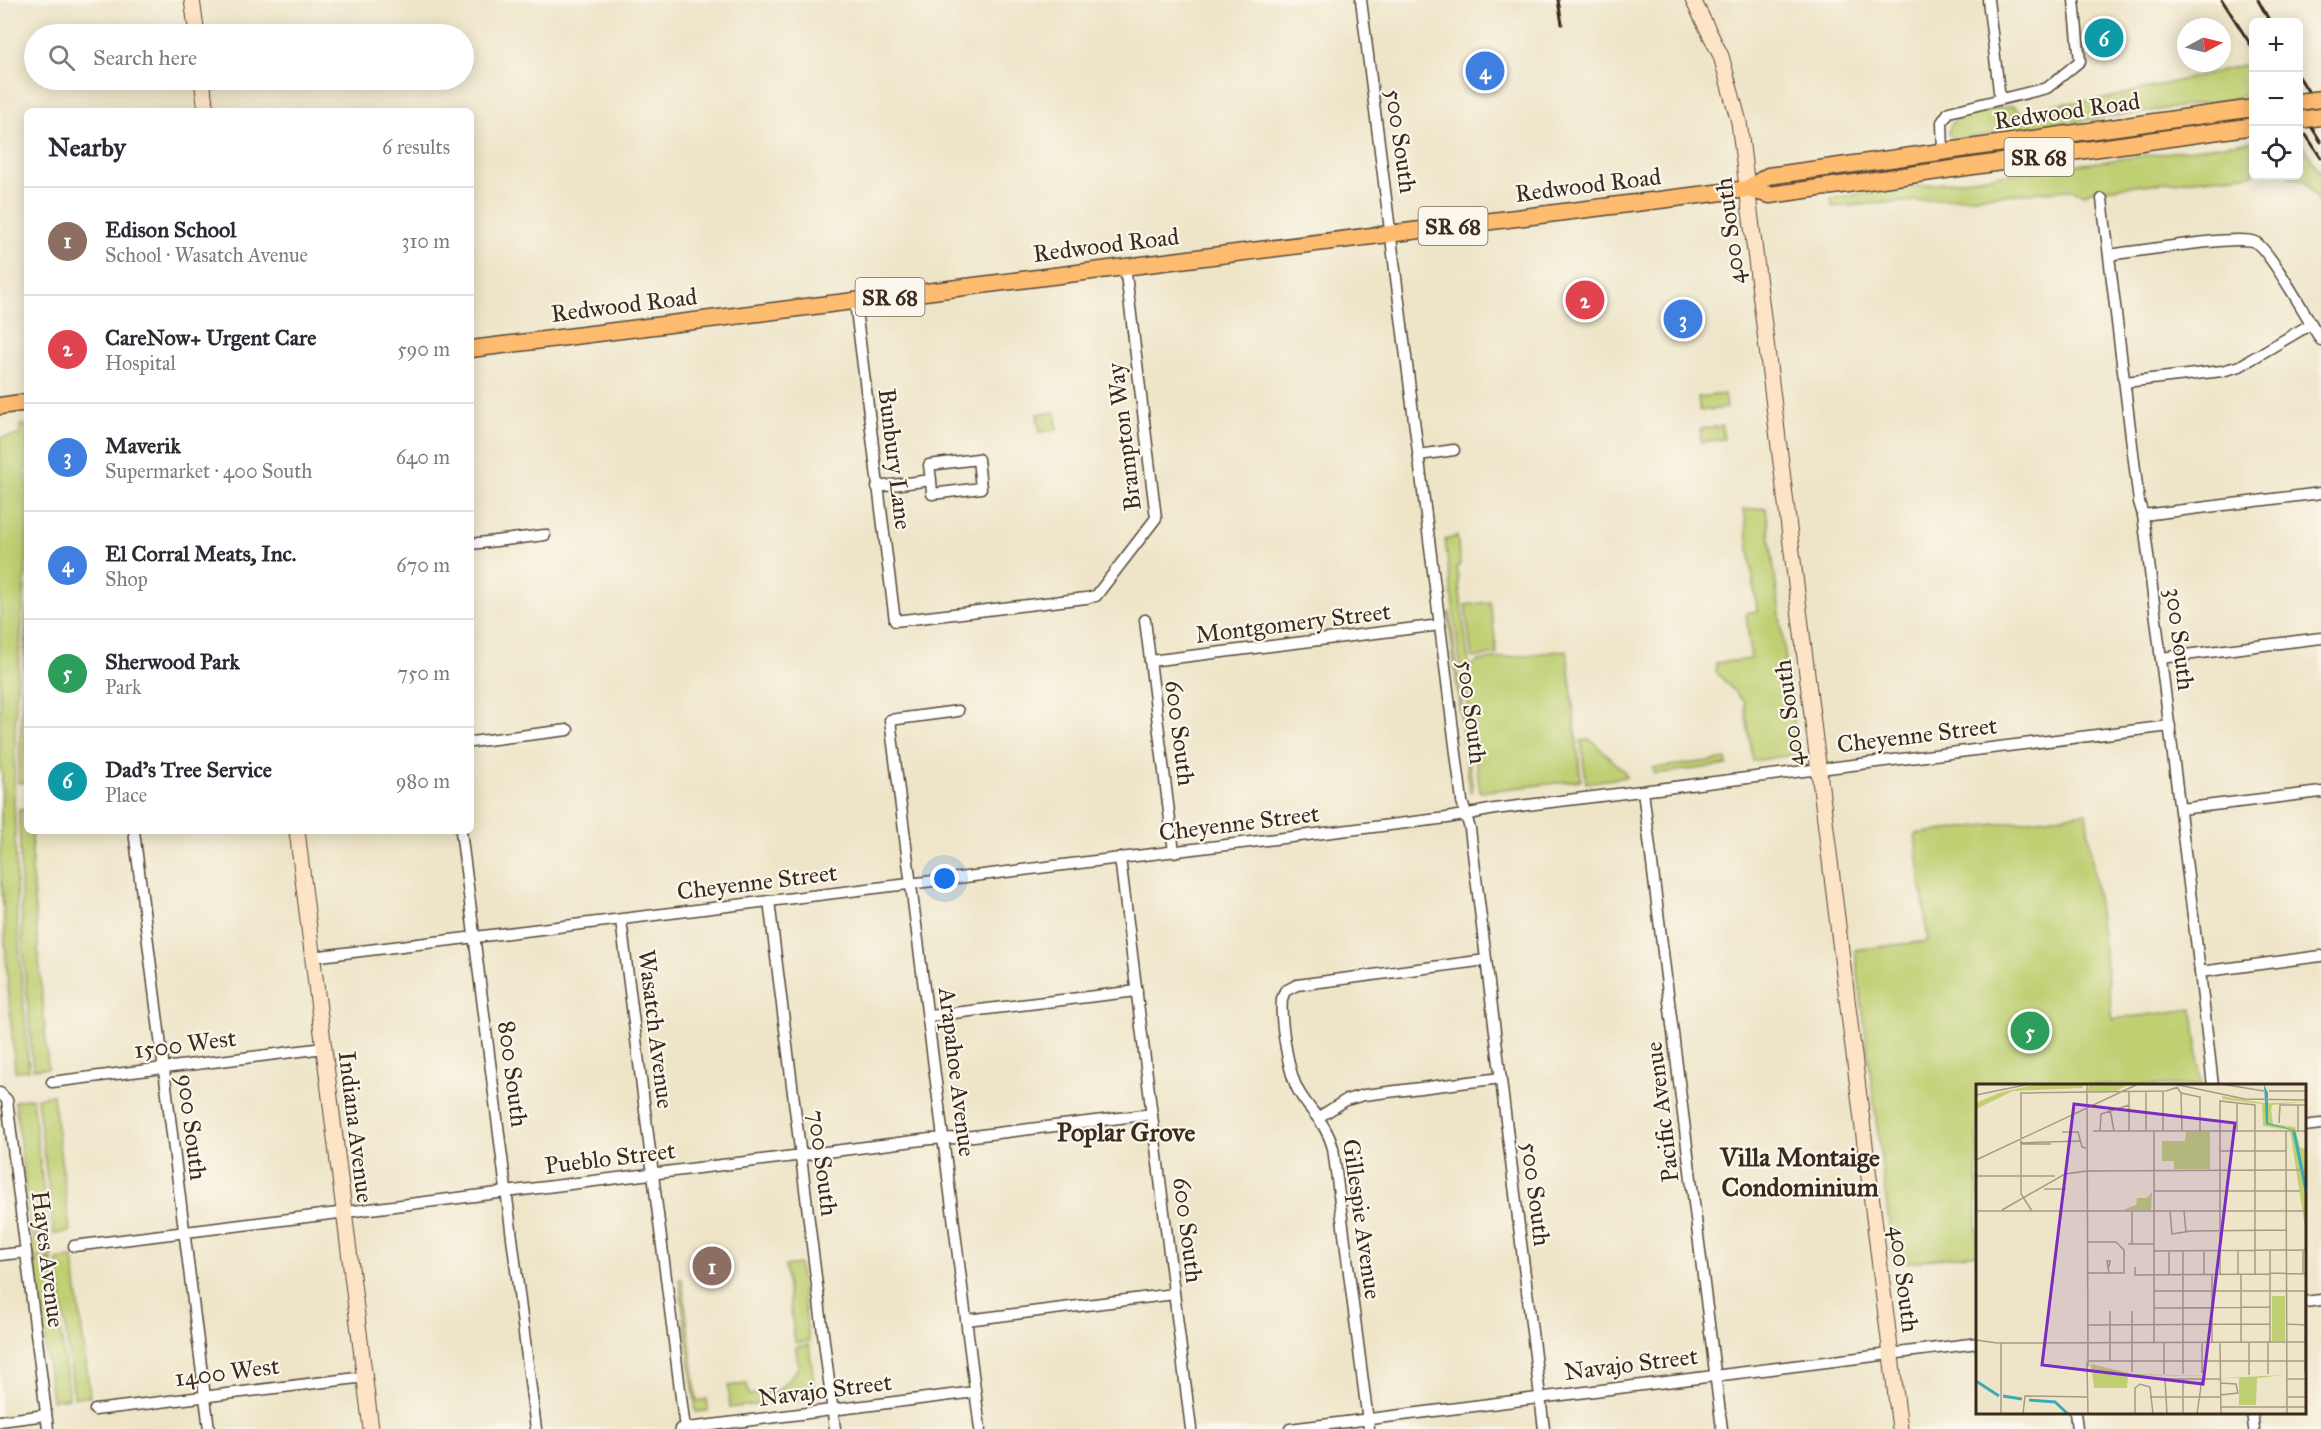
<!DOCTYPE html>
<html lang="en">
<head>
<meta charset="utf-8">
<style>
	body { margin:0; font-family:"IM FELL Great Primer",serif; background:#f7f7f7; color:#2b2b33 }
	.controls { position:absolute; right:18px; top:18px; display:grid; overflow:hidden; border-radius:9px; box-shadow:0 3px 15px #0003 }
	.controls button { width:54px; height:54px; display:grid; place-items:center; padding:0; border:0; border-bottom:2px solid #e1e1e2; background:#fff; color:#2b2b33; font:30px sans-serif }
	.compass { position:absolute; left:2177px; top:18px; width:54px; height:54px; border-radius:50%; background:#fff; box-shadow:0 3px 15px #0003; rotate:83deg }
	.you { position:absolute; left:945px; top:879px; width:21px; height:21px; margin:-15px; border:4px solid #fff; border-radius:50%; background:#1a73e8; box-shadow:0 0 0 9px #1a73e833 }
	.badge { display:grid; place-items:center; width:39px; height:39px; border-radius:50%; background:#0b8043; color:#fff; font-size:20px; font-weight:700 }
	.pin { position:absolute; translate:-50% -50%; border:3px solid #fff; box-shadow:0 2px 6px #0006 }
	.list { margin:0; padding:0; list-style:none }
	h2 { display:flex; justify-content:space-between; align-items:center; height:78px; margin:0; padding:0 24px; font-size:26px }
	h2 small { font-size:20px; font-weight:400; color:#7c7c81 }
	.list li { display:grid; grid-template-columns:39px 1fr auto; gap:18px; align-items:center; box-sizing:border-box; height:108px; padding:0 24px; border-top:2px solid #e1e1e2 }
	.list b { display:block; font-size:22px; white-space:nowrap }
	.list p { margin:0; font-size:20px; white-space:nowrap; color:#7c7c81 }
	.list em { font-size:20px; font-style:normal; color:#7c7c81 }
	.icon { flex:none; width:33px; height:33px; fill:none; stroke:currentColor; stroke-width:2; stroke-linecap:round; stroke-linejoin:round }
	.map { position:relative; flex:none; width:2321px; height:1429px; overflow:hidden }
	.search { position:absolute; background:#fff; box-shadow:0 3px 15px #0003; left:24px; top:24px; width:450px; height:66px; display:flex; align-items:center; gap:15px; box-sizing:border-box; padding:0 21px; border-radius:33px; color:#7c7c81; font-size:22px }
	.panel { position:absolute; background:#fff; box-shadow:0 3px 15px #0003; left:24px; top:108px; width:450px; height:726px; border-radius:9px }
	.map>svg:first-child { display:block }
</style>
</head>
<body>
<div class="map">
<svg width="2321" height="1429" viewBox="0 0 2321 1429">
	<rect width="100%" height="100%" fill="#fbf7ec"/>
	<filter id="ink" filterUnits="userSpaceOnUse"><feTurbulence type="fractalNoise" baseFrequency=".0167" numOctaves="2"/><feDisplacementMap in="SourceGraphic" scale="12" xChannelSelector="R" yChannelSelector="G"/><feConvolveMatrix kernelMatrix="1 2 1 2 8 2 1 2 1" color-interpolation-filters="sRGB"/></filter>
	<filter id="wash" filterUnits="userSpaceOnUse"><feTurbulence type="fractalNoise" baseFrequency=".008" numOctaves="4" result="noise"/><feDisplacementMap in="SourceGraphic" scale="24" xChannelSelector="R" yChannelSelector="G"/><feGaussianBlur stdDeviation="1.35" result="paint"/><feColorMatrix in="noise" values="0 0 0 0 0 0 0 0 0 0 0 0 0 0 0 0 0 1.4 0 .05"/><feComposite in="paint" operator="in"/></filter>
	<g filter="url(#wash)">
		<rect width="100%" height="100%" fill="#eee5c8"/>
		<!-- green -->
		<g fill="#bfcf72" stroke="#7d7c48" stroke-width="1.5">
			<path d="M2251,63C2256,72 2253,84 2250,94L2234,99L1955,139L1949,135C1947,109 1994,109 2013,106L2021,113L2058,104L2104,99Z"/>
			<polygon points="2253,141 2253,174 2093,190 2085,194 2071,190 1832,207 1831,198"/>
			<polygon points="2299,145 2303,146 2321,174 2321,206 2305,181 2288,176 2298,176"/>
			<polygon points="1725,394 1727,408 1700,411 1698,397"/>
			<polygon points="1055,412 1057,430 1040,432 1037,414"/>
			<polygon points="20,425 27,425 27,558 16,697 14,793 17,919 29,1070 15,1071 8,987 0,857 2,775 0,766 0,438 20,435"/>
			<polygon points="1722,426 1724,439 1701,442 1700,429"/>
			<polygon points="1766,508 1798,754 1753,761 1744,702 1716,672 1716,663 1751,659 1746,613 1757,611 1744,509 1750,510 1751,509"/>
			<polygon points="1457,536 1460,564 1457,569 1469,665 1461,670 1445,540"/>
			<polygon points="1490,602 1497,654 1472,658 1465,605"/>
			<polygon points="27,606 27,782 18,783"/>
			<polygon points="1450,612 1473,791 1470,792 1448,614"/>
			<polygon points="1567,650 1581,780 1480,792 1464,672 1478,661"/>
			<polygon points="1590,739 1623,770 1627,777 1586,783 1581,741"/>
			<polygon points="1726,759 1727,765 1654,774 1653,768"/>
			<polygon points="27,809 27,831 32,831 32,874 48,1068 33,1069 22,936 19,810"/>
			<polygon points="2086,813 2113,1019 2193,1009 2201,1085 1978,1086 1977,1254 1894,1264 1855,950 1928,941 1915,834"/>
			<polygon points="53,1095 70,1232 54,1234 37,1098"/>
			<polygon points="32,1098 49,1235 31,1235 15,1101"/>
			<polygon points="49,1236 52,1259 34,1259 32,1238"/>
			<polygon points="73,1258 90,1396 74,1397 57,1260"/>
			<polygon points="52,1261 69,1398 54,1400 52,1400 35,1262"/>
			<polygon points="799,1264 809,1341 795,1343 785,1266"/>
			<polygon points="679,1279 682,1279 697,1401 707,1399 708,1411 696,1412"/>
			<polygon points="809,1345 816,1397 730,1408 728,1386 747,1384 749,1395 778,1391 798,1368 796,1347"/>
		</g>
	</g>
	<g filter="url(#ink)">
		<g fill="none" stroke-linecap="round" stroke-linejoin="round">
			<!-- street casing -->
			<g stroke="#564638" stroke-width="13">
				<g id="street">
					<polyline points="1361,0 1462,801 1470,829 1544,1429"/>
					<polyline points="1988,0 2000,99"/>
					<polyline points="1943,153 1942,122 1949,112 2047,88 2080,61 2074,0"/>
					<polyline points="2102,199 2139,502 2143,515 2200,972 2213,1086"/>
					<path d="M2109,255C2133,252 2239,234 2255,242C2270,250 2309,321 2321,340"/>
					<polyline points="855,302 895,621 1086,598 1096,596 1156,518 1125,266"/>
					<polyline points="2125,382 2222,371 2240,366 2311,324"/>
					<polyline points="1419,455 1454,450"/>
					<polyline points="877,487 931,480 929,465 978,459 981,488 932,494 931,480"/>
					<polyline points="2143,515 2321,493"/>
					<polyline points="471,544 545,535"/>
					<polyline points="1145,620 1174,852"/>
					<polyline points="2161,658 2321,638"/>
					<polyline points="1150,661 1440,625"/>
					<polyline points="958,711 890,720 980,1429"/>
					<polyline points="471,742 568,730"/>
					<polyline points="1643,791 1722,1429"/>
					<polyline points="2180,809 2321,792"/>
					<polyline points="134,831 209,1429"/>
					<polyline points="461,831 536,1429"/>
					<polyline points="1120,858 1191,1429"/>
					<polyline points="769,901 835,1429"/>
					<polyline points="621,920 685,1429"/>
					<polyline points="312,957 1447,818 1495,809 2170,726"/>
					<polyline points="2200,972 2321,956"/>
					<polyline points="929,1016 1137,991"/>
					<polyline points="52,1082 324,1048"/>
					<polyline points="0,1093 7,1100 48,1429"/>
					<polyline points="1319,1117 1346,1100 1364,1095 1501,1078"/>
					<polyline points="2304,1126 2321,1124"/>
					<polyline points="74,1246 930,1139 957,1138 1152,1114"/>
					<polyline points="0,1255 26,1252"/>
					<polyline points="2304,1302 2321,1300"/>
					<polyline points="967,1320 1174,1294"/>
					<polyline points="95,1410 365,1377"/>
					<polyline points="2075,1412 2077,1429"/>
					<polyline points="2252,1412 2254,1429"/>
					<polyline points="0,1421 46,1415"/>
					<polyline points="680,1429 975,1392"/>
					<polyline points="1290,1429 1978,1343"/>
					<path d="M1369,1429L1333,1148C1326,1122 1311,1113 1299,1092C1288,1073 1280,1020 1282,999L1285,991L1297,985L1486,960"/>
				</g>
			</g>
			<!-- secondary casing -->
			<g stroke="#564638" stroke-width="17">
				<g id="secondary">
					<polyline points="192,0 197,34"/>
					<polyline points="1693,0 1721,56 1739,122 1900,1429"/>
					<polyline points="202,80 206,111"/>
					<polyline points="297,831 371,1429"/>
				</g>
			</g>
			<!-- primary casing -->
			<g stroke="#564638" stroke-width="19">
				<g id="primary">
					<polyline points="1747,189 1768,176 2254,108"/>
					<polyline points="471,349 1747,189 1770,195 2254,126"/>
					<polyline points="0,406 27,402"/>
				</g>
			</g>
			<!-- street -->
			<use href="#street" stroke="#fff" stroke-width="10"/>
			<!-- secondary -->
			<use href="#secondary" stroke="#fee4c6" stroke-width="15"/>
			<!-- primary -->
			<use href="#primary" stroke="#fdbc70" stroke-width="16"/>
			<!-- rail -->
			<g stroke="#3b2a1e" stroke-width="3">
				<polyline points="1558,0 1562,24"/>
				<polyline points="2222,0 2254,50"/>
				<polyline points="2258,0 2270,22"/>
				<polyline points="2298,75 2321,112"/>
				<polyline points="2298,106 2321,142"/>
				<polyline points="2306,135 2321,158"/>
			</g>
			<!-- primary-bridge casing -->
			<g stroke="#564638" stroke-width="19" stroke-linecap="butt">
				<g id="primary-bridge">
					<polyline points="2298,102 2321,99"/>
					<polyline points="2298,120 2321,117"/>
				</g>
			</g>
			<!-- primary-bridge -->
			<use href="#primary-bridge" stroke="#fdbc70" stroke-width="16"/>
		</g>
	</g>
	<g text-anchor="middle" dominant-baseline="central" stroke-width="4.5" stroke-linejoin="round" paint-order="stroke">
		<!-- shield labels -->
		<g fill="#fbf7ec" stroke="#75685c" stroke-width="1.5">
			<rect x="2004.5" y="138" width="69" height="38" rx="4.5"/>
			<rect x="1418.5" y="207" width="69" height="38" rx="4.5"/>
			<rect x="855.5" y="278" width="69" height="38" rx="4.5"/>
		</g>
		<g font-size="22" font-weight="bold" fill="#3b2a1e">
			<text x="2039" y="157">SR 68</text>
			<text x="1453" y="226">SR 68</text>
			<text x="890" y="297">SR 68</text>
		</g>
		<!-- street labels -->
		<g font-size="24" fill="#3b2a1e" stroke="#fbf7ec">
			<text transform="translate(2067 111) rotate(-8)">Redwood Road</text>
			<text transform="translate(1401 141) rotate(82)">500 South</text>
			<text transform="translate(1588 185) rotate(-7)">Redwood Road</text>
			<text transform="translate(1730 231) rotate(-97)">400 South</text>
			<text transform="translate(1106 245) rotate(-7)">Redwood Road</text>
			<text transform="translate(624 305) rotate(-7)">Redwood Road</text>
			<text transform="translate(1124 437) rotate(-97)">Brampton Way</text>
			<text transform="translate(895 459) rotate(83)">Bunbury Lane</text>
			<text transform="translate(1293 623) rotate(-7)">Montgomery Street</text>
			<text transform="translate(2180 639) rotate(83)">300 South</text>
			<text transform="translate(1472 712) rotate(83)">500 South</text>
			<text transform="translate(1789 713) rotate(-97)">400 South</text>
			<text transform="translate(1180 733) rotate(83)">600 South</text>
			<text transform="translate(1917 735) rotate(-7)">Cheyenne Street</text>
			<text transform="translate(1239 823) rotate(-7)">Cheyenne Street</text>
			<text transform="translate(757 882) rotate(-7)">Cheyenne Street</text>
			<text transform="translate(656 1029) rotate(83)">Wasatch Avenue</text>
			<text transform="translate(185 1044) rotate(-7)">1500 West</text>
			<text transform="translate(957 1072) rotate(83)">Arapahoe Avenue</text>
			<text transform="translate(513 1074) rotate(83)">800 South</text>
			<text transform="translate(1662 1112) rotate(-97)">Pacific Avenue</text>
			<text transform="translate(192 1127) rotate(83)">900 South</text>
			<text transform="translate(356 1127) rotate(83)">Indiana Avenue</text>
			<text transform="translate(610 1158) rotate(-7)">Pueblo Street</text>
			<text transform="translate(823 1163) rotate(83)">700 South</text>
			<text transform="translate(1536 1194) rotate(83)">500 South</text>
			<text transform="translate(1362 1219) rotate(82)">Gillespie Avenue</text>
			<text transform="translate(1188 1230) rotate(83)">600 South</text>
			<text transform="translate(48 1259) rotate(83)">Hayes Avenue</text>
			<text transform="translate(1904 1279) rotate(83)">400 South</text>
			<text transform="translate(1631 1364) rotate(-7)">Navajo Street</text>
			<text transform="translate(227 1372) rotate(-7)">1400 West</text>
			<text transform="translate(825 1390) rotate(-7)">Navajo Street</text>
		</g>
		<!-- neighbourhood labels -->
		<g font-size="26" font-weight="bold" fill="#3b2a1e" stroke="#fbf7ec">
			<text x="1126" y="1132">Poplar Grove</text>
			<text x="1800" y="1157">Villa Montaige<tspan x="1800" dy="30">Condominium</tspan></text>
		</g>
	</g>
	<!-- overview -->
	<g transform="translate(1976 1084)">
		<rect width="330" height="330" fill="#eee5c8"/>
		<path d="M113,0H154L140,7H112ZM57,1L106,0L107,4L37,7L0,25V19L23,9ZM246,12L288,19L330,18L296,21L295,26L297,40L319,43L324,63L330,66V150L314,46L287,42L286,20L246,15ZM210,48H234V85H198V77H186V57H209ZM176,108L175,126H147L160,121L161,114H171ZM296,212H309V257H296ZM115,280L157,290L243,292L152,291L151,304H118ZM309,291L281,294L280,321H263V294H246Z" fill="#bfcf72"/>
		<path d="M288,0L292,9V39L319,46L330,97V147L329,109L316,46L290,40Z" fill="#3bacb6"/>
		<path fill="none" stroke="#3bacb6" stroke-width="3" d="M0,297L23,312M27,312L46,315M53,316L79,318L92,330"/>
		<path fill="none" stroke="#a69a84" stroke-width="1.5" d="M111,0L112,282M198,0L269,15L330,16M245,0L288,7M201,3L205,9L206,47M293,7H330M153,8V47M170,8V47M187,8V47M205,9L224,13V47M0,11L54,0M244,16V190M244,17L279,21V190M322,21V47M134,25L138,47M303,39L304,21H330M117,47H330M124,47L125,30L153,21M178,47V259M261,47V19M310,47L311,330M86,48H102L106,63L110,64M44,59L105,57M46,60H75M244,67H310M0,76L162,0M111,87L330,86M0,92H79M68,105H90M178,107H324M26,126L89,90L111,87M0,127H328M56,127L45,110V9L190,7L202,3M156,127V160M194,127L196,150L215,147L311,146M208,127L210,148M152,160H178M262,166V190M294,166V258M327,166V190M178,167L330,166M228,167V190M133,183L134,177H131L133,189M159,183V191L294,190M112,189H148V166L140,158H112M294,189L330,190M193,190V167M236,190V258M265,190V258M178,207H330M178,224L294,223M134,227V277M156,227V288M311,240L330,241M112,241L294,240M0,256L21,259L330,258M292,258V290M25,259V330M188,259V290M226,259V289M244,259L245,330M273,259V291M112,277H330M111,278L112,330M329,289V207M207,290V167M311,295H330M244,299L260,300L262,309L244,311M174,313H244M311,313H330M245,323H330M47,330L49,312L111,313M159,330V304L164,300L174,303L177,330M191,330L189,295H244M207,330V295M221,330L226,295"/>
		<path fill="#7b2cbf" fill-opacity="0.15" stroke="#7b2cbf" stroke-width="3" d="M98,20L259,39L227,300L66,281Z"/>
		<rect width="330" height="330" fill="none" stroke="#3b2a1e" stroke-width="3"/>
	</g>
</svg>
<div class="controls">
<button>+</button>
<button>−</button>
<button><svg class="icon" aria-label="locate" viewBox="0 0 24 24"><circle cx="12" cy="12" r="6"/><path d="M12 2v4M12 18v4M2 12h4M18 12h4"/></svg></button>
</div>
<svg class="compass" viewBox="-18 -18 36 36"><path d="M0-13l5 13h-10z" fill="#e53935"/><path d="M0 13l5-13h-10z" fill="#7c7c81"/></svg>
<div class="you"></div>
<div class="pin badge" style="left:712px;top:1266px;background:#8d6e63">1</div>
<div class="pin badge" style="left:1585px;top:300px;background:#e0444e">2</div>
<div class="pin badge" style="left:1683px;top:319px;background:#3f7fe0">3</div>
<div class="pin badge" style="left:1485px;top:71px;background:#3f7fe0">4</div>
<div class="pin badge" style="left:2030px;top:1031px;background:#2e9e5b">5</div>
<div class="pin badge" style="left:2104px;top:38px;background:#0f9aa8">6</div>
<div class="search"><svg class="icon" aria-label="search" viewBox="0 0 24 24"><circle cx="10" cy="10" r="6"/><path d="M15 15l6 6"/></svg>Search here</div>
<section class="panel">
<h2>Nearby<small>6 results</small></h2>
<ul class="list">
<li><span class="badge" style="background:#8d6e63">1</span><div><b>Edison School</b><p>School · Wasatch Avenue</p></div><em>310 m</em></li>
<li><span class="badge" style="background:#e0444e">2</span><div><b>CareNow+ Urgent Care</b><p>Hospital</p></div><em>590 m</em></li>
<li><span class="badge" style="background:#3f7fe0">3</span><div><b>Maverik</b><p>Supermarket · 400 South</p></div><em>640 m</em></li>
<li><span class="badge" style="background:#3f7fe0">4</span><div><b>El Corral Meats, Inc.</b><p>Shop</p></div><em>670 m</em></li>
<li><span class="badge" style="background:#2e9e5b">5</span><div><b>Sherwood Park</b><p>Park</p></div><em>750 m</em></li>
<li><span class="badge" style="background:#0f9aa8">6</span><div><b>Dad's Tree Service</b><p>Place</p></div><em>980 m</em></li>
</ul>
</section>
</div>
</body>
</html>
